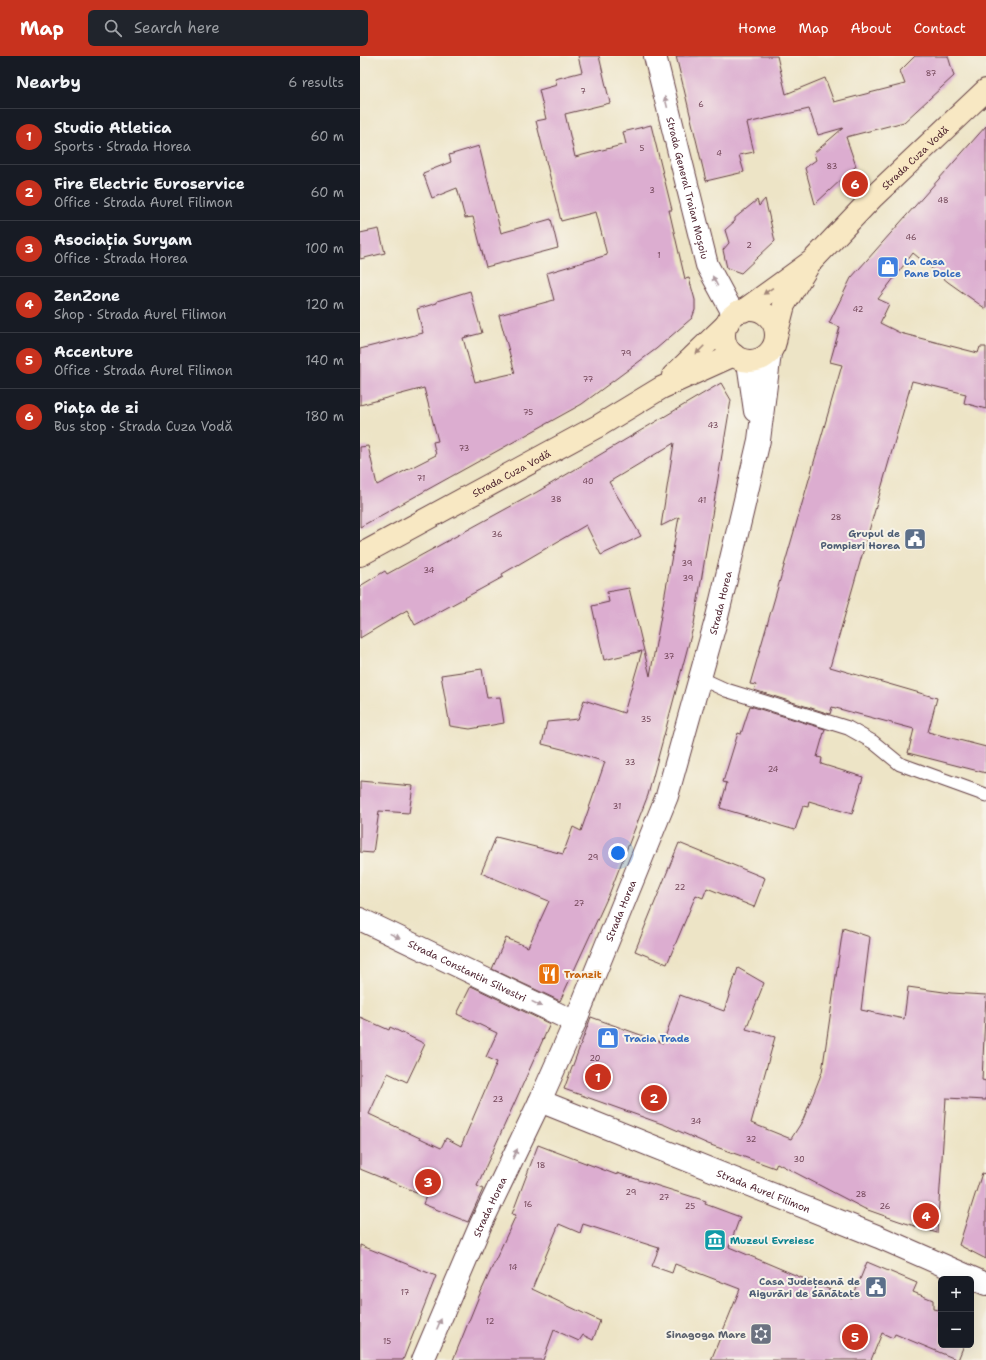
<!DOCTYPE html>
<html lang="en">
<head>
<meta charset="utf-8">
<style>
	body { margin:0; font-family:"Shantell Sans",sans-serif; background:#20242c; color:#f1f3f6 }
	.controls { position:absolute; right:12px; bottom:12px; display:grid; overflow:hidden; border-radius:6px; box-shadow:0 4px 16px #0002 }
	.controls button { width:36px; height:36px; display:grid; place-items:center; padding:0; border:0; border-bottom:1px solid #363941; background:#171b24; color:#f1f3f6; font:20px sans-serif }
	.you { position:absolute; left:258px; top:797px; width:14px; height:14px; margin:-10px; border:3px solid #fff; border-radius:50%; background:#1a73e8; box-shadow:0 0 0 6px #1a73e833 }
	.badge { display:grid; place-items:center; width:26px; height:26px; border-radius:50%; background:#c8321e; color:#fff; font-size:13px; font-weight:700 }
	.pin { position:absolute; translate:-50% -50%; border:2px solid #fff; box-shadow:0 1px 4px #0006 }
	.list { margin:0; padding:0; list-style:none }
	h2 { display:flex; justify-content:space-between; align-items:center; height:52px; margin:0; padding:0 16px; font-size:17px }
	h2 small { font-size:13px; font-weight:400; color:#9ea1a6 }
	.list li { display:grid; grid-template-columns:26px 1fr auto; gap:12px; align-items:center; box-sizing:border-box; height:56px; padding:0 16px; border-top:1px solid #363941 }
	.list b { display:block; font-size:15px; white-space:nowrap }
	.list p { margin:0; font-size:13px; white-space:nowrap; color:#9ea1a6 }
	.list em { font-size:13px; font-style:normal; color:#9ea1a6 }
	.icon { flex:none; width:22px; height:22px; fill:none; stroke:currentColor; stroke-width:2; stroke-linecap:round; stroke-linejoin:round }
	.map { position:relative; flex:none; width:626px; height:1304px; overflow:hidden }
	header { display:flex; align-items:center; gap:24px; box-sizing:border-box; height:56px; padding:0 20px; background:#c8321e; color:#fff }
	header strong { font-size:19px }
	nav { display:flex; gap:22px; margin-inline-start:auto; font-size:14px }
	.search { width:280px; height:36px; background:#20242c; display:flex; align-items:center; gap:10px; box-sizing:border-box; padding:0 14px; border-radius:6px; color:#9ea1a6; font-size:15px }
	main { display:flex }
	aside { flex:1; background:#171b24 }
	.map>svg:first-child { display:block }
</style>
</head>
<body>
<header>
<strong>Map</strong>
<div class="search"><svg class="icon" aria-label="search" viewBox="0 0 24 24"><circle cx="10" cy="10" r="6"/><path d="M15 15l6 6"/></svg>Search here</div>
<nav><a>Home</a><a>Map</a><a>About</a><a>Contact</a></nav>
</header>
<main>
<aside>
<h2>Nearby<small>6 results</small></h2>
<ul class="list">
<li><span class="badge">1</span><div><b>Studio Atletica</b><p>Sports · Strada Horea</p></div><em>60 m</em></li>
<li><span class="badge">2</span><div><b>Fire Electric Euroservice</b><p>Office · Strada Aurel Filimon</p></div><em>60 m</em></li>
<li><span class="badge">3</span><div><b>Asociația Suryam</b><p>Office · Strada Horea</p></div><em>100 m</em></li>
<li><span class="badge">4</span><div><b>ZenZone</b><p>Shop · Strada Aurel Filimon</p></div><em>120 m</em></li>
<li><span class="badge">5</span><div><b>Accenture</b><p>Office · Strada Aurel Filimon</p></div><em>140 m</em></li>
<li><span class="badge">6</span><div><b>Piața de zi</b><p>Bus stop · Strada Cuza Vodă</p></div><em>180 m</em></li>
</ul>
</aside>
<div class="map">
<svg width="626" height="1304" viewBox="0 0 626 1304">
	<rect width="100%" height="100%" fill="#f7f3e8"/>
	<filter id="ink" filterUnits="userSpaceOnUse"><feTurbulence type="fractalNoise" baseFrequency=".025" numOctaves="2"/><feDisplacementMap in="SourceGraphic" scale="8" xChannelSelector="R" yChannelSelector="G"/><feConvolveMatrix kernelMatrix="1 2 1 2 8 2 1 2 1" color-interpolation-filters="sRGB"/></filter>
	<filter id="wash" filterUnits="userSpaceOnUse"><feTurbulence type="fractalNoise" baseFrequency=".012" numOctaves="4" result="noise"/><feDisplacementMap in="SourceGraphic" scale="16" xChannelSelector="R" yChannelSelector="G"/><feGaussianBlur stdDeviation="0.9" result="paint"/><feColorMatrix in="noise" values="0 0 0 0 0 0 0 0 0 0 0 0 0 0 0 0 0 1.4 0 .05"/><feComposite in="paint" operator="in"/></filter>
	<g filter="url(#wash)">
		<rect width="100%" height="100%" fill="#ede4c6"/>
		<g id="blocks">
			<!-- building -->
			<g fill="#dcadd0">
				<polygon points="218,0 239,0 250,47 205,58 215,101 266,88 263,76 291,69 312,154 309,154 325,223 329,222 335,244 335,254 332,262 296,293 222,348 0,471 0,391 8,390 17,429 76,399 73,386 78,385 64,332 0,349 0,293 63,277 57,253 77,247 77,245 110,235 122,277 103,282 115,326 155,317 139,259 194,244 187,217 247,199 236,156 201,165 176,65 186,63 179,34 197,29 195,23 222,16"/>
				<polygon points="316,0 417,0 426,38 465,22 474,46 545,28 540,15 555,0 588,0 594,20 544,66 486,81 496,110 455,148 445,112 456,104 454,97 483,72 458,79 449,53 387,67 394,96 379,99 384,116 346,125"/>
				<polygon points="626,70 626,253 588,226 553,197 518,243 529,248 520,267 540,277 618,297 620,291 626,291 626,353 604,347 606,338 552,325 470,611 577,642 568,676 626,691 626,717 548,697 554,673 472,651 470,658 394,634 396,629 390,628 482,309 470,306 480,271 469,267 491,222"/>
				<polygon points="119,90 141,177 191,163 198,192 126,211 113,161 105,162 97,132 72,142 63,117 91,106 89,99"/>
				<polygon points="405,143 415,185 381,217 367,212 363,194 369,187 365,174 375,165 375,162 397,144 399,150"/>
				<polygon points="19,173 25,197 0,203 0,177"/>
				<polygon points="361,327 371,344 334,568 288,739 250,836 200,945 132,913 146,882 168,891 189,845 121,817 136,781 203,798 213,771 221,775 245,706 210,695 182,688 187,666 218,663 224,644 264,657 282,595 244,604 232,550 249,546 247,536 269,532 290,620 319,461 301,470 314,387 249,426 281,480 241,499 226,469 142,518 143,521 55,569 47,554 0,582 0,530 25,515 27,518 177,436"/>
				<polygon points="122,613 127,642 140,641 144,667 110,673 90,670 81,619"/>
				<polygon points="390,650 465,673 457,701 462,702 461,708 503,721 492,758 449,745 448,751 443,750 435,774 360,752 367,727 363,726 378,677 381,678"/>
				<polygon points="0,725 53,730 49,757 19,755 13,797 0,796"/>
				<polygon points="319,787 405,822 394,851 347,832 343,842 336,839 307,908 275,895"/>
				<polygon points="483,872 510,881 501,954 544,963 548,931 591,937 626,939 622,1024 626,1025 626,1044 586,1042 577,1177 539,1165 505,1153 417,1107 415,1112 348,1088 305,1069 204,1033 231,961 303,987 320,939 364,955 378,912 404,927 386,973 415,981 391,1067 431,1083 443,1064 462,1016"/>
				<polygon points="111,930 190,968 117,1130 123,1133 108,1166 63,1148 66,1140 0,1113 0,961 29,974 30,971 65,988 47,1026 28,1017 9,1058 81,1092 86,1082 101,1090 137,1006 126,1001 137,977 97,958"/>
				<polygon points="178,1089 257,1119 257,1117 346,1145 345,1148 380,1161 369,1191 492,1243 507,1206 557,1227 553,1236 573,1244 573,1253 578,1254 580,1247 581,1247 581,1289 604,1289 598,1304 535,1278 533,1282 522,1277 511,1304 351,1304 380,1233 315,1208 312,1217 292,1210 299,1192 223,1168 220,1177 199,1168 172,1233 240,1265 233,1284 223,1279 219,1285 194,1274 183,1304 93,1304 119,1240 156,1159 152,1158"/>
				<polygon points="622,1117 626,1118 626,1203 599,1189"/>
				<polygon points="0,1189 76,1220 43,1304 0,1304"/>
			</g>
		</g>
	</g>
	<g filter="url(#ink)">
		<use href="#blocks" fill-opacity="0" stroke="#623d42" stroke-width="1"/>
		<g fill="none" stroke-linecap="round" stroke-linejoin="round">
			<!-- lane casing -->
			<g stroke="#623d42" stroke-width="15">
				<polyline id="lane" points="340,622 366,634 488,672 513,686 540,708 626,739"/>
			</g>
			<!-- street casing -->
			<g stroke="#623d42" stroke-width="24">
				<g id="street">
					<path id="s1" d="M295,0L347,209L374,259"/>
					<polyline points="388,306 395,355"/>
					<path id="s2" d="M0,863L215,966"/>
					<path id="s3" d="M180,1045L519,1181L626,1228"/>
					<path id="s4" d="M63,1304L121,1168L180,1045L215,966L307,740L357,561L382,457L399,384L410,297"/>
				</g>
			</g>
			<!-- secondary casing -->
			<g stroke="#623d42" stroke-width="24">
				<g id="secondary">
					<circle cx="390" cy="279" r="26"/>
					<path id="s5" d="M383,255L452,205L513,141L626,34"/>
					<polyline points="416,280 424,249 447,212"/>
					<polyline points="313,320 368,267"/>
					<path id="s6" d="M0,499L240,369L301,332L374,299"/>
				</g>
			</g>
			<!-- lane -->
			<use href="#lane" stroke="#fff" stroke-width="13"/>
			<!-- street -->
			<use href="#street" stroke="#fff" stroke-width="22"/>
			<!-- secondary -->
			<use href="#secondary" stroke="#f8e8c3" stroke-width="22"/>
		</g>
		<!-- one-way arrows -->
		<defs><path id="oneway-solid" d="M-6-.8H1V-3.2L6.5 0L1 3.2V.8H-6Z"/></defs>
		<g fill="#ae9aa0">
			<use href="#oneway-solid" transform="translate(306 46) rotate(-104)"/>
			<use href="#oneway-solid" transform="translate(355 225) rotate(-117)"/>
			<use href="#oneway-solid" transform="translate(35 880) rotate(26)"/>
			<use href="#oneway-solid" transform="translate(177 948) rotate(26)"/>
			<use href="#oneway-solid" transform="translate(155 1098) rotate(-65)"/>
			<use href="#oneway-solid" transform="translate(79 1268) rotate(-67)"/>
		</g>
		<g fill="#a18477">
			<use href="#oneway-solid" transform="translate(408 235) rotate(145)"/>
			<use href="#oneway-solid" transform="translate(340 294) rotate(135)"/>
		</g>
	</g>
	<!-- icons -->
	<defs>
		<g id="shop-square" transform="scale(1.15)"><rect x="-9" y="-9" width="18" height="18" rx="4" fill="#3f7fe0" stroke="#f7f3e8"/><path d="M-5-2.5h2.3a2.7 3.5 0 0 1 5.4 0H5L5.5 6h-11ZM-1.5-2.5h3a1.5 2.3 0 0 0-3 0Z" fill="#fff"/></g>
		<g id="civic-square" transform="scale(1.15)"><rect x="-9" y="-9" width="18" height="18" rx="4" fill="#5c6f8a" stroke="#f7f3e8"/><path d="M-.6-6.5H3V-4.5H.6V-3L4-1V1h2V6H-6V1h2V-1L-.6-3ZM-1.2 2.5V6h2.4V2.5Z" fill="#fff"/></g>
		<g id="restaurant-square" transform="scale(1.15)"><rect x="-9" y="-9" width="18" height="18" rx="4" fill="#e8710a" stroke="#f7f3e8"/><path d="M-5-6h1v4h1v-4h1v4h1v-4h1v5L-1.5 .5V6h-2V.5L-5-1ZM5-6V6H3V1.5H1.5Q1.5-4 5-6Z" fill="#fff"/></g>
		<g id="museum-square" transform="scale(1.15)"><rect x="-9" y="-9" width="18" height="18" rx="4" fill="#0f9aa8" stroke="#f7f3e8"/><path d="M0-6L6-3V-2H-6V-3ZM-5-1h2V3h-2ZM-1-1h2V3h-2ZM3-1h2V3H3ZM-6 4H6V6H-6Z" fill="#fff"/></g>
		<g id="synagogue-square" transform="scale(1.15)"><rect x="-9" y="-9" width="18" height="18" rx="4" fill="#6b7280" stroke="#f7f3e8"/><path d="M0-6.5L5.6 3.2H-5.6ZM0 6.5L5.6-3.2H-5.6Z" fill="#fff"/></g>
	</defs>
	<g fill-rule="evenodd">
		<use href="#shop-square" x="528" y="211"/>
		<use href="#civic-square" x="555" y="483"/>
		<use href="#restaurant-square" x="189" y="918"/>
		<use href="#shop-square" x="248" y="982"/>
		<use href="#museum-square" x="355" y="1184"/>
		<use href="#civic-square" x="516" y="1231"/>
		<use href="#synagogue-square" x="401" y="1278"/>
	</g>
	<g text-anchor="middle" dominant-baseline="central" stroke-width="4" stroke-linejoin="round" paint-order="stroke">
		<!-- number labels -->
		<g font-size="8" fill="#6e4254">
			<text x="571" y="17">87</text>
			<text x="223" y="35">7</text>
			<text x="341" y="48">6</text>
			<text x="282" y="92">5</text>
			<text x="359" y="97">4</text>
			<text x="472" y="110">83</text>
			<text x="292" y="134">3</text>
			<text x="583" y="144">48</text>
			<text x="551" y="181">46</text>
			<text x="389" y="189">2</text>
			<text x="299" y="199">1</text>
			<text x="498" y="253">42</text>
			<text x="266" y="297">79</text>
			<text x="228" y="323">77</text>
			<text x="168" y="356">75</text>
			<text x="353" y="369">43</text>
			<text x="104" y="392">73</text>
			<text x="61" y="422">71</text>
			<text x="228" y="425">40</text>
			<text x="196" y="443">38</text>
			<text x="342" y="444">41</text>
			<text x="476" y="461">28</text>
			<text x="137" y="478">36</text>
			<text x="327" y="507">39</text>
			<text x="69" y="514">34</text>
			<text x="328" y="522">39</text>
			<text x="309" y="600">37</text>
			<text x="286" y="663">35</text>
			<text x="270" y="706">33</text>
			<text x="413" y="713">24</text>
			<text x="257" y="750">31</text>
			<text x="233" y="801">29</text>
			<text x="320" y="831">22</text>
			<text x="219" y="847">27</text>
			<text x="235" y="1002">20</text>
			<text x="138" y="1043">23</text>
			<text x="336" y="1065">34</text>
			<text x="391" y="1083">32</text>
			<text x="439" y="1103">30</text>
			<text x="181" y="1109">18</text>
			<text x="271" y="1136">29</text>
			<text x="501" y="1138">28</text>
			<text x="304" y="1141">27</text>
			<text x="168" y="1148">16</text>
			<text x="330" y="1150">25</text>
			<text x="525" y="1150">26</text>
			<text x="153" y="1211">14</text>
			<text x="45" y="1236">17</text>
			<text x="130" y="1265">12</text>
			<text x="27" y="1285">15</text>
		</g>
		<!-- street labels -->
		<g font-size="10" fill="#4a1f2b" stroke="#f7f3e8">
			<text stroke="none"><textPath href="#s5" startOffset="231">Strada Cuza Vodă</textPath></text>
			<text stroke="none"><textPath href="#s1" startOffset="136">Strada General Traian Moșoiu</textPath></text>
			<text stroke="none"><textPath href="#s6" startOffset="172">Strada Cuza Vodă</textPath></text>
			<text stroke="none"><textPath href="#s4" startOffset="815">Strada Horea</textPath></text>
			<text stroke="none"><textPath href="#s4" startOffset="491">Strada Horea</textPath></text>
			<text stroke="none"><textPath href="#s2" startOffset="119">Strada Constantin Silvestri</textPath></text>
			<text stroke="none"><textPath href="#s3" startOffset="241">Strada Aurel Filimon</textPath></text>
			<text stroke="none"><textPath href="#s4" startOffset="167">Strada Horea</textPath></text>
		</g>
		<!-- shop labels -->
		<g font-size="10" font-weight="bold" fill="#366cbe" stroke="#f7f3e8" text-anchor="start">
			<text x="544" y="205">La Casa<tspan x="544" dy="12">Pane Dolce</tspan></text>
			<text x="264" y="982">Tracia Trade</text>
		</g>
		<!-- service labels -->
		<g font-size="10" font-weight="bold" fill="#4e5e75" stroke="#f7f3e8" text-anchor="end">
			<text x="540" y="477">Grupul de<tspan x="540" dy="12">Pompieri Horea</tspan></text>
			<text x="500" y="1225">Casa Județeană de<tspan x="500" dy="12">Aigurări de Sănătate</tspan></text>
		</g>
		<!-- food labels -->
		<g font-size="10" font-weight="bold" fill="#c56008" stroke="#f7f3e8" text-anchor="start">
			<text x="204" y="918">Tranzit</text>
		</g>
		<!-- culture labels -->
		<g font-size="10" font-weight="bold" fill="#0d838f" stroke="#f7f3e8" text-anchor="start">
			<text x="370" y="1184">Muzeul Evreiesc</text>
		</g>
		<!-- worship labels -->
		<g font-size="10" font-weight="bold" fill="#5b616d" stroke="#f7f3e8" text-anchor="end">
			<text x="386" y="1278">Sinagoga Mare</text>
		</g>
	</g>
</svg>
<div class="controls">
<button>+</button>
<button>−</button>
</div>
<div class="you"></div>
<div class="pin badge" style="left:238px;top:1021px">1</div>
<div class="pin badge" style="left:294px;top:1042px">2</div>
<div class="pin badge" style="left:68px;top:1126px">3</div>
<div class="pin badge" style="left:566px;top:1160px">4</div>
<div class="pin badge" style="left:495px;top:1281px">5</div>
<div class="pin badge" style="left:495px;top:128px">6</div>
</div>
</main>
</body>
</html>
